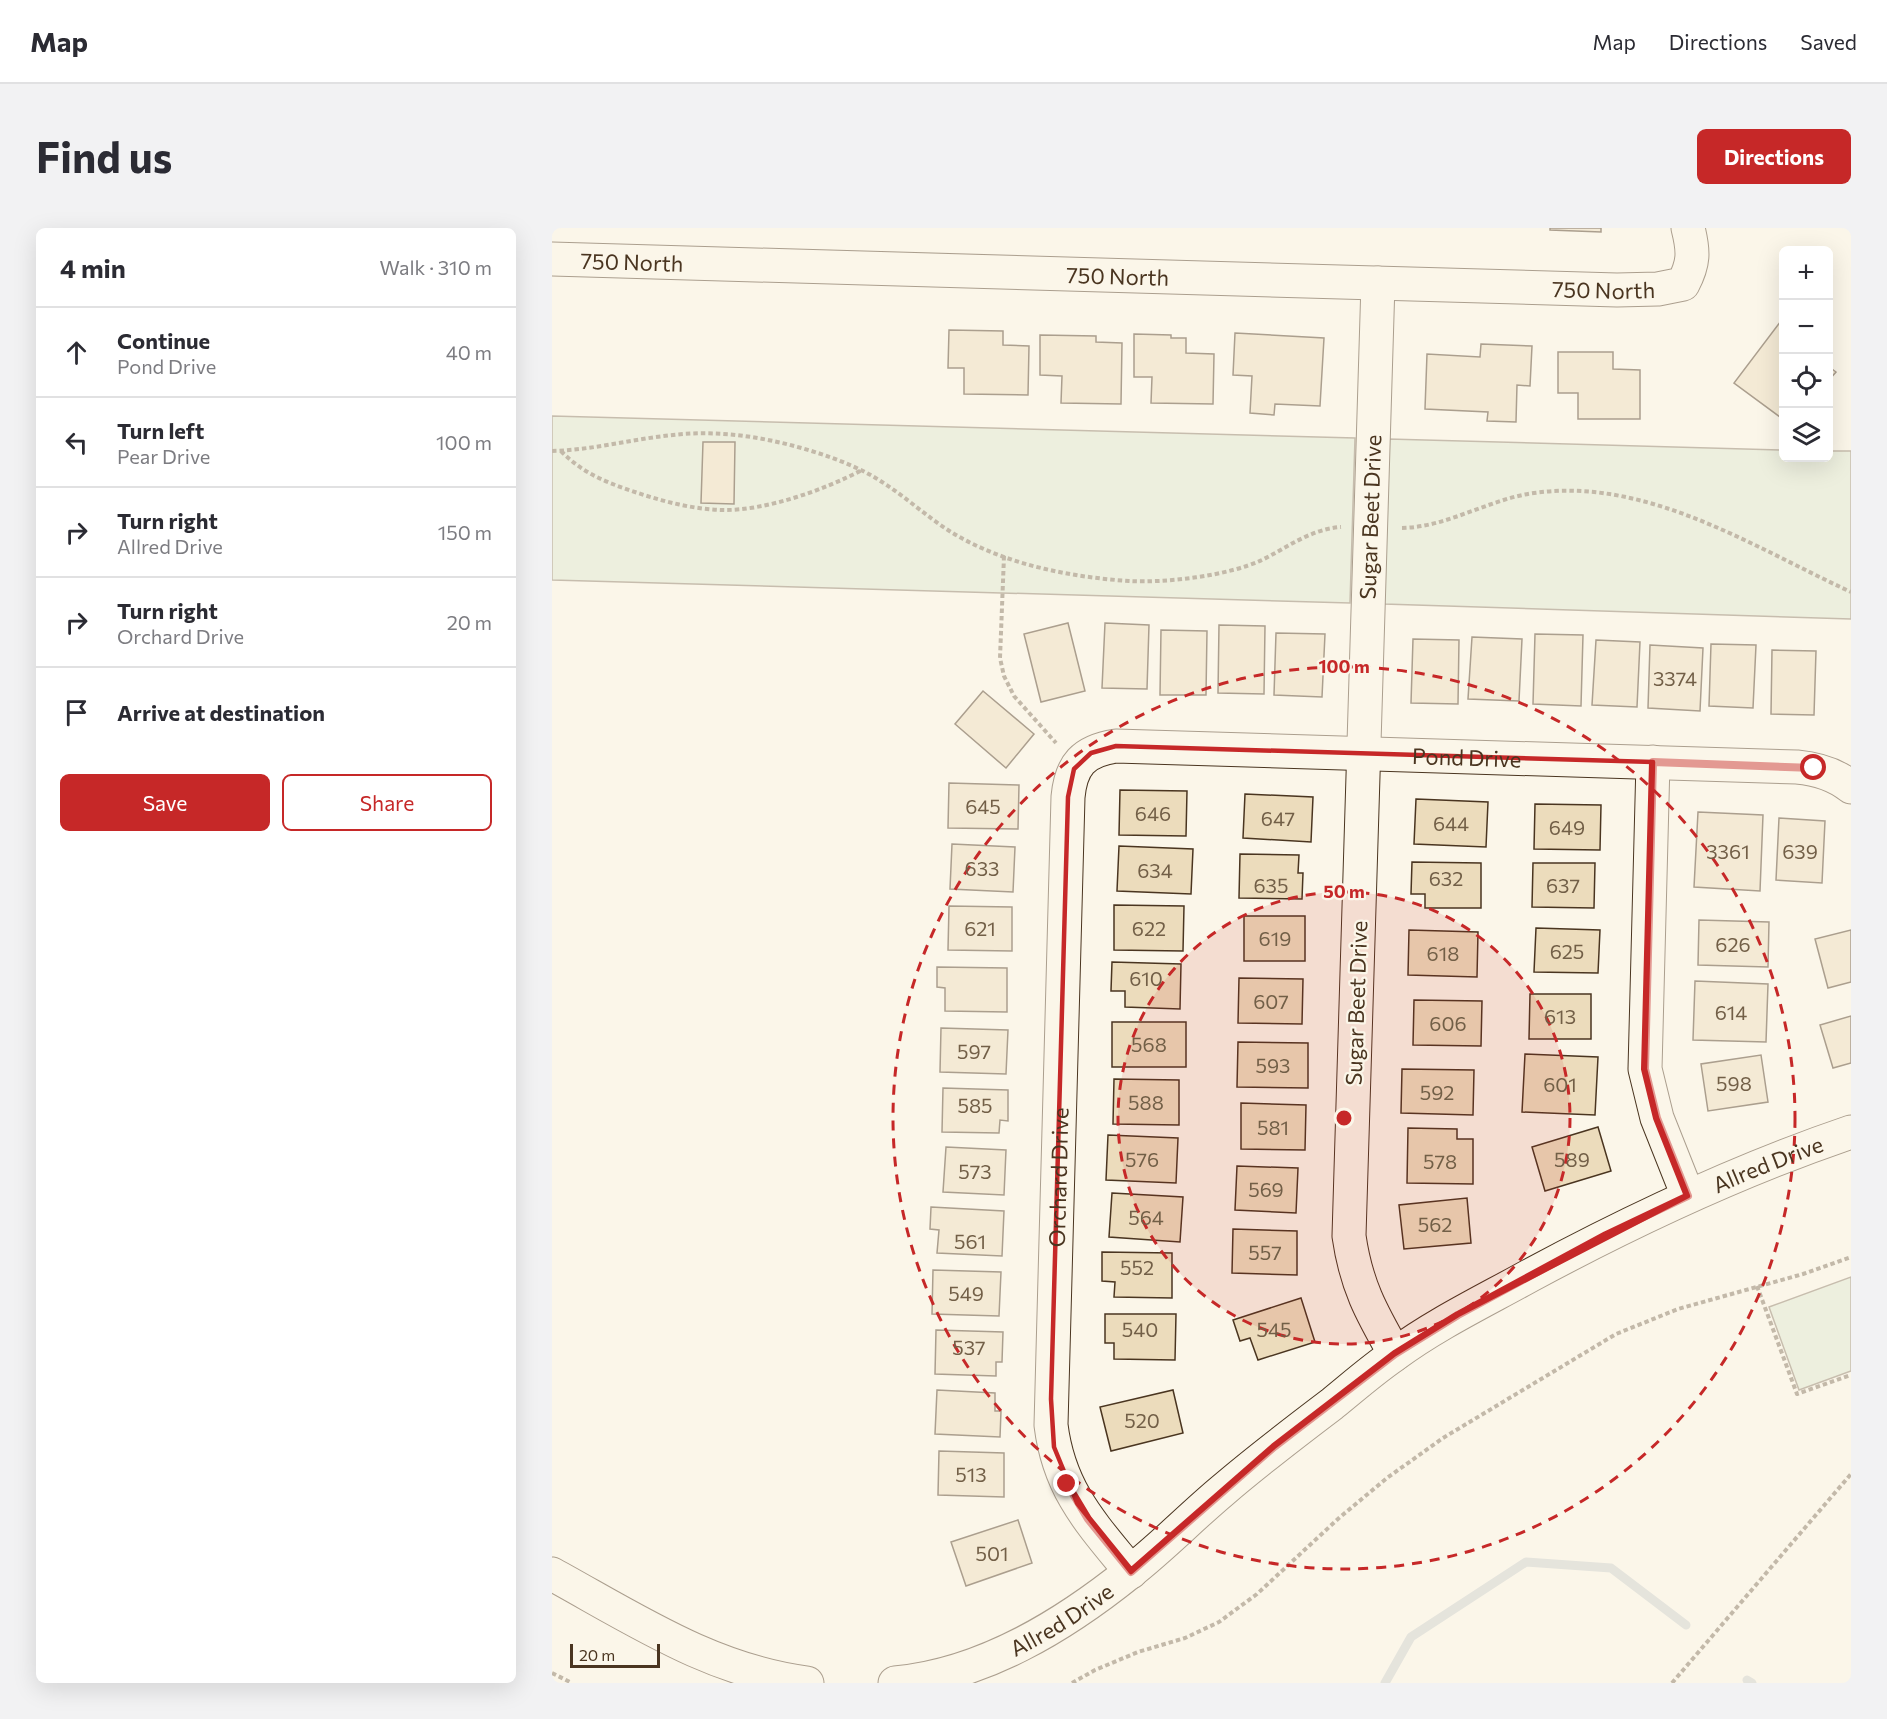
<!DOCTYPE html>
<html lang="en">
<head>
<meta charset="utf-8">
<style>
	body { margin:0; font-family:Commissioner,sans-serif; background:#f2f2f3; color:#2b2b33 }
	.controls { position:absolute; right:18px; top:18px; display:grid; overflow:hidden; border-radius:9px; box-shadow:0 6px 24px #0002 }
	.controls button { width:54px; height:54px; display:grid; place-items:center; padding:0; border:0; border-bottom:2px solid #e1e1e2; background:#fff; color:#2b2b33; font:30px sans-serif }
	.scale { position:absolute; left:18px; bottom:15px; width:90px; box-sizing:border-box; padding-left:6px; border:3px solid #4a3520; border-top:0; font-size:16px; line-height:21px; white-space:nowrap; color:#4a3520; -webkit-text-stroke:4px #fbf6e9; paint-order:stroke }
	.stop { position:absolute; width:18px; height:18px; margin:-14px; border:4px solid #c62828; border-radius:50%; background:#fff }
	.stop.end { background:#c62828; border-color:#fff; box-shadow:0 2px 6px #0008 }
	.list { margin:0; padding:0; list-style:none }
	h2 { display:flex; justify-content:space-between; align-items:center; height:78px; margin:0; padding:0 24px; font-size:26px }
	h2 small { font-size:20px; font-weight:400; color:#7c7c81 }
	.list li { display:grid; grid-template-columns:39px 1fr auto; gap:18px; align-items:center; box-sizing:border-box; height:90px; padding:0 24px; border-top:2px solid #e1e1e2 }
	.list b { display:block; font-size:22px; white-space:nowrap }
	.list p { margin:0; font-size:20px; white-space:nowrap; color:#7c7c81 }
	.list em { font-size:20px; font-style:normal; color:#7c7c81 }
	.actions { display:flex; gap:12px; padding:18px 24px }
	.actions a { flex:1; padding:14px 0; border:2px solid #c62828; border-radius:9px; text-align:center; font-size:21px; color:#c62828 }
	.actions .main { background:#c62828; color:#fff }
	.icon { flex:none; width:33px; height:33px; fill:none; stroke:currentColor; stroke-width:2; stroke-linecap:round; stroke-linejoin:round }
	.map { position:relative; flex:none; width:1299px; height:1455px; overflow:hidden; border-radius:9px }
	header { display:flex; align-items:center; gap:36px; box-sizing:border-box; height:84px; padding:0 30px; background:#fff; border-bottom:2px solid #e1e1e2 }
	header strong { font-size:28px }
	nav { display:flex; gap:33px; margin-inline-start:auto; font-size:21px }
	.intro { display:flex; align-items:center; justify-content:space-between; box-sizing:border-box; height:144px; padding:0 36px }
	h1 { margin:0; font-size:42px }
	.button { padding:15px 27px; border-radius:9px; background:#c62828; color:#fff; font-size:21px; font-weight:700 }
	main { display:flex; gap:36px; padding:0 36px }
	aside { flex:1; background:#fff; border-radius:9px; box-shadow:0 6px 24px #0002 }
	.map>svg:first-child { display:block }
</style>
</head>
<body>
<header>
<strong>Map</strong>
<nav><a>Map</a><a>Directions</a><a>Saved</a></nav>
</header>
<div class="intro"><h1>Find us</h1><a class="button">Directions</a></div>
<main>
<aside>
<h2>4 min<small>Walk · 310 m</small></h2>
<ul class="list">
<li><svg class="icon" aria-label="ahead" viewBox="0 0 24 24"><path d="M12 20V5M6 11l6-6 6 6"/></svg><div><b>Continue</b><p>Pond Drive</p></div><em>40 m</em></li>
<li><svg class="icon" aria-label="left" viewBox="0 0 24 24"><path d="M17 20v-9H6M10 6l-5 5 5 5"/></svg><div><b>Turn left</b><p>Pear Drive</p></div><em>100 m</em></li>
<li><svg class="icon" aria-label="right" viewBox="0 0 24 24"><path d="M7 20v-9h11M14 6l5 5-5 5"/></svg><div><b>Turn right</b><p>Allred Drive</p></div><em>150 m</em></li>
<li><svg class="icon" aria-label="right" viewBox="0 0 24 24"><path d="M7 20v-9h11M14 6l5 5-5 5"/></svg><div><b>Turn right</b><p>Orchard Drive</p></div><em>20 m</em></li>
<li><svg class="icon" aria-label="arrive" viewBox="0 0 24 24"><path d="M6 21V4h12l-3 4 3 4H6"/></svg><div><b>Arrive at destination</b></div></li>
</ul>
<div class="actions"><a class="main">Save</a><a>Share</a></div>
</aside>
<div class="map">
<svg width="1299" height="1455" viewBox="0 0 1299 1455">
	<rect width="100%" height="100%" fill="#fbf6e9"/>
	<!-- green -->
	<g fill="#dce7d0" stroke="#887966" stroke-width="1.5">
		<polygon points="0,188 803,210 798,375 0,352"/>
		<polygon points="836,211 1231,222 1232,230 1276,230 1277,223 1299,223 1299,391 832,376"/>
		<polygon points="1299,1049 1299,1143 1247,1162 1217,1079"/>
	</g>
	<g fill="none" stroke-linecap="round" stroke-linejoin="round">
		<!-- stream -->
		<g stroke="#c9cecd" stroke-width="9">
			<polyline points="1195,1452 1200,1455"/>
			<polyline points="833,1455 859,1409 974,1334 1059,1340 1134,1397"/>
		</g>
	</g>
	<!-- building -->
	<g fill="#ecdcbc" stroke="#4a3520" stroke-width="1.5">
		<polygon points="998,0 1049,0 1049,4 998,2"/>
		<polygon points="1232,89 1232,192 1182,155"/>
		<polygon points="397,102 451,103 451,117 477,118 476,167 412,166 412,140 396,140"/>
		<polygon points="683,105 772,110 768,178 723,176 722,187 698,185 700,148 681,147"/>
		<polygon points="582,106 619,107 619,110 634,110 634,125 662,126 661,176 599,175 600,149 582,149"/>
		<polygon points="488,107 544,108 544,114 570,115 569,176 509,175 510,148 488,147"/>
		<polygon points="929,116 980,118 978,158 965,157 964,194 935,193 936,184 873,181 875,126 928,129"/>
		<polygon points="1006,124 1061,124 1061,141 1088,142 1088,191 1026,191 1026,165 1006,165"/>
		<polygon points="1276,138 1284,144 1276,153"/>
		<polygon points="151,214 183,214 182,276 149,275"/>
		<polygon points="516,395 533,463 489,474 472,406"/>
		<polygon points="553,395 597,397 595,461 550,460"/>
		<polygon points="667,397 713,398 712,466 666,465"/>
		<polygon points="609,402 655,403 654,467 608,467"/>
		<polygon points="724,405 773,406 770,469 722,467"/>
		<polygon points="983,406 1031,407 1029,478 981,476"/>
		<polygon points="920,409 970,411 967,473 916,471"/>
		<polygon points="861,411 907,412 906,476 859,475"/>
		<polygon points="1044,412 1088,414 1085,479 1040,477"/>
		<polygon points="1159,416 1204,417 1201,480 1157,478"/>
		<polygon points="1098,417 1151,420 1148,483 1096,480"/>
		<polygon points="1220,422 1264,423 1262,487 1219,486"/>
		<polygon points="431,463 482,506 454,540 403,496"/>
		<polygon points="397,555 467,557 466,601 396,600"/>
		<polygon points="568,562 635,563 634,608 567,607"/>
		<polygon points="693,566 761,569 759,614 691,610"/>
		<polygon points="864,571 936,574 934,619 862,616"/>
		<polygon points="983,576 1049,577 1048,622 982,621"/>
		<polygon points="1146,584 1211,587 1208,663 1142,659"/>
		<polygon points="1227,590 1273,593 1270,655 1224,652"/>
		<polygon points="400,616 463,619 461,664 398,661"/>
		<polygon points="567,618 641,621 639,666 565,663"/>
		<polygon points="688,626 747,627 746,645 751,645 750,671 687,670"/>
		<polygon points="860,634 929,635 929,680 873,680 873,666 859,666"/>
		<polygon points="981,635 1043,635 1042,680 980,679"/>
		<polygon points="562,677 632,678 631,723 562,722"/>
		<polygon points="397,678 460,679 460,723 396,722"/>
		<rect x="692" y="688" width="61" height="45"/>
		<polygon points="1147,692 1217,694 1216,739 1146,737"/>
		<polygon points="984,700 1048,702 1046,745 982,744"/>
		<polygon points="857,702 926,704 925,749 856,747"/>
		<polygon points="1299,702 1299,754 1276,760 1263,711"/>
		<polygon points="560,734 629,736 628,781 573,779 573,763 559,763"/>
		<polygon points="385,739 455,740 455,784 393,783 393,760 385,759"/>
		<polygon points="687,750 751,751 750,796 686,795"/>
		<polygon points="1143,753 1216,756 1214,814 1141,812"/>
		<polygon points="978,766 1039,766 1039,811 977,811"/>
		<polygon points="862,772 930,773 929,818 861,817"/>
		<polygon points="1299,788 1299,835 1281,840 1268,797"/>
		<rect x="560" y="794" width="74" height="45"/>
		<polygon points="389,800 456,802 454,846 388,844"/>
		<polygon points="686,814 756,815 756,860 685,859"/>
		<polygon points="973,826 1046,829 1043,887 970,884"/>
		<polygon points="1209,827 1216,874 1156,883 1149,836"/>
		<polygon points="850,841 922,842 921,887 849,885"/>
		<polygon points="562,851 627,852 627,897 561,896"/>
		<polygon points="391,860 456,862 456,893 448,892 447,905 390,904"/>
		<polygon points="689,875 754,877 753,922 689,921"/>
		<polygon points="1046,899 1059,943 993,963 980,919"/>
		<polygon points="856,900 905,901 905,911 921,911 921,956 855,955"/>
		<polygon points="556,907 626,910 624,955 554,952"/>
		<polygon points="394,919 454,922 452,967 391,964"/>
		<polygon points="685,938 746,940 744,985 683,982"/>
		<polygon points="560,965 631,969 628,1014 557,1009"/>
		<polygon points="915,970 919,1015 852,1021 847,977"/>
		<polygon points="379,979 452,983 450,1028 385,1025 387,1002 378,1001"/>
		<polygon points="681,1001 745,1003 745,1047 680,1045"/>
		<polygon points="550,1024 620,1025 620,1070 562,1069 563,1054 550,1053"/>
		<polygon points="381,1042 449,1044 447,1088 380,1086"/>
		<polygon points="749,1070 763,1114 706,1132 698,1110 688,1113 681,1092"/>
		<polygon points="553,1086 624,1086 623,1132 562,1131 562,1115 553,1115"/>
		<polygon points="384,1102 451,1104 450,1134 444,1134 444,1148 383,1146"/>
		<polygon points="385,1162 443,1165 443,1183 449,1183 448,1209 383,1206"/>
		<polygon points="621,1162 631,1205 559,1223 548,1179"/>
		<polygon points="387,1223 452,1225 452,1269 386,1267"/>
		<polygon points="466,1292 480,1335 414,1358 399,1314"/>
	</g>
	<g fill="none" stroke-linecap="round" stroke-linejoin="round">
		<!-- minor casing -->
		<g stroke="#4a3520" stroke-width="35">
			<g id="minor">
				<path id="s1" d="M0,31L1065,62L1106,61L1131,56C1142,35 1142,24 1136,0"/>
				<path d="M826,55L797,1008C804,1057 819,1084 843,1126"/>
				<polyline points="1101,534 1093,841 1105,890 1136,968"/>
				<path id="s2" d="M579,1344C539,1295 507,1262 499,1197L516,569C519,537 531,523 564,518L1245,539C1266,541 1283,546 1299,559"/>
				<path d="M0,1346C82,1391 160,1443 255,1455"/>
				<path id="s3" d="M343,1455C431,1447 511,1398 578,1344C610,1319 639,1289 670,1263C706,1232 743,1204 780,1176C801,1159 820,1142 842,1127C884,1096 932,1073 977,1048C1081,992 1187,942 1299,904"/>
			</g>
		</g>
		<!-- path -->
		<g stroke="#7f6f5c" stroke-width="4" stroke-dasharray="4.5 3" stroke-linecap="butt">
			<path d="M0,223C41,222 80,211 121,207C172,201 224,211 272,227C292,234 312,242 330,254C354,269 375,289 399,304C451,336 517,349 577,353C615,355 675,348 710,332C736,319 759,301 789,299"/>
			<path d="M9,223C29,244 53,254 80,263C109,273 139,281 170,282C213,283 272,262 310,242"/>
			<path d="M850,300C896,299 937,271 982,265C1095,249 1201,319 1299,364"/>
			<polyline points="452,328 448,430 452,448 462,468 504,515"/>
			<polyline points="1205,1058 1245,1166 1299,1147"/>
			<polyline points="0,1445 20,1455"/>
			<polyline points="520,1455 543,1442 586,1424 633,1410 667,1394 705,1366 787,1290 835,1250 891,1210 1064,1106 1126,1081 1251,1046 1299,1029"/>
			<polyline points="1120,1455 1299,1246"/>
		</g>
		<!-- minor -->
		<use href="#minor" stroke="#fbf6e9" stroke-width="33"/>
	</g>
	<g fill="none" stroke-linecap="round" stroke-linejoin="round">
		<!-- route -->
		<polyline stroke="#c62828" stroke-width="8" points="515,1256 536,1291 579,1344 722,1219 843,1126 906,1087 1054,1007 1136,968 1105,890 1093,841 1101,534 1262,540"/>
	</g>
	<!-- marked area -->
	<path d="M0 0H1299V1455H0ZM564,518L1101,534L1093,841L1105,890L1136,968L906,1087L843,1126L722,1219L579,1344L525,1275L502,1219L499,1171L516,569L522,541L539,525Z" fill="#fbf6e9" fill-opacity=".55" fill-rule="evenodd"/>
	<path fill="none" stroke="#c62828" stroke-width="4.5" stroke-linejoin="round" d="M564,518L1101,534L1093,841L1105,890L1136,968L906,1087L843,1126L722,1219L579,1344L525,1275L502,1219L499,1171L516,569L522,541L539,525Z"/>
	<!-- distance rings -->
	<circle cx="792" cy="890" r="226" fill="#c62828" fill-opacity=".12"/>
	<g fill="none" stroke="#c62828" stroke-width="3" stroke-dasharray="10 8">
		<circle cx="792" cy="890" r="226"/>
		<circle cx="792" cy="890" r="451"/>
	</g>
	<g text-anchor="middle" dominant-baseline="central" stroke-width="4.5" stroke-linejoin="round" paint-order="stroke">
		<!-- number labels -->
		<g font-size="20" fill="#725f47">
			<text x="1123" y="450">3374</text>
			<text x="431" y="578">645</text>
			<text x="601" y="585">646</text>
			<text x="726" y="590">647</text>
			<text x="899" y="595">644</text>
			<text x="1015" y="599">649</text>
			<text x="1176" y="623">3361</text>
			<text x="1248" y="623">639</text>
			<text x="430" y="640">633</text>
			<text x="603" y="642">634</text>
			<text x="894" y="650">632</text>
			<text x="719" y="657">635</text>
			<text x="1011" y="657">637</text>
			<text x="428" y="700">621</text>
			<text x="597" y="700">622</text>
			<text x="723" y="710">619</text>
			<text x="1181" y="716">626</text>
			<text x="1015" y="723">625</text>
			<text x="891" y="725">618</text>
			<text x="594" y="750">610</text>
			<text x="719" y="773">607</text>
			<text x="1179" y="784">614</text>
			<text x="1008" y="788">613</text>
			<text x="896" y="795">606</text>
			<text x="597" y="816">568</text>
			<text x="422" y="823">597</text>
			<text x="721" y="837">593</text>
			<text x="1182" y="855">598</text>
			<text x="1008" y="856">601</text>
			<text x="885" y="864">592</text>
			<text x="594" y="874">588</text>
			<text x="423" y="877">585</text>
			<text x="721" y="899">581</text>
			<text x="590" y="931">576</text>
			<text x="1020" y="931">589</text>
			<text x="888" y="933">578</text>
			<text x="423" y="943">573</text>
			<text x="714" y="961">569</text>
			<text x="594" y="989">564</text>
			<text x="883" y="996">562</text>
			<text x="418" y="1013">561</text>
			<text x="713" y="1024">557</text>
			<text x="585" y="1039">552</text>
			<text x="414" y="1065">549</text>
			<text x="588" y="1101">540</text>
			<text x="722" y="1101">545</text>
			<text x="417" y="1119">537</text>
			<text x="590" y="1192">520</text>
			<text x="419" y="1246">513</text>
			<text x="440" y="1325">501</text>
		</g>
		<!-- street labels -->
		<g font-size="22" fill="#4a3520" stroke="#fbf6e9">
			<text stroke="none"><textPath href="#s1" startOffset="80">750 North</textPath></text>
			<text stroke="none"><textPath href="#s1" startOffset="566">750 North</textPath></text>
			<text stroke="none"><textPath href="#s1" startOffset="1052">750 North</textPath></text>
			<text transform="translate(818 289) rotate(-88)">Sugar Beet Drive</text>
			<text stroke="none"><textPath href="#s2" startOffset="1227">Pond Drive</textPath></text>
			<text transform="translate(804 775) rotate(-88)">Sugar Beet Drive</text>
			<text stroke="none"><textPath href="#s3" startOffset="1026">Allred Drive</textPath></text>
			<text stroke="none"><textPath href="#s2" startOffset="418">Orchard Drive</textPath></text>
			<text stroke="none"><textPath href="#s3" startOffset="180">Allred Drive</textPath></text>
		</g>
	</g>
	<circle cx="792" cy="890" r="9" fill="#c62828" stroke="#fbf6e9" stroke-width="3"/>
	<g font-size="18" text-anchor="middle" font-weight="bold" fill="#c62828" stroke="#fbf6e9" stroke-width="4.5" stroke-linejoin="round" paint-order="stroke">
		<text x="792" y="445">100 m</text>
		<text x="792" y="670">50 m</text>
	</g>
</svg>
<div class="controls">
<button>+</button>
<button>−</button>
<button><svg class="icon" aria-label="locate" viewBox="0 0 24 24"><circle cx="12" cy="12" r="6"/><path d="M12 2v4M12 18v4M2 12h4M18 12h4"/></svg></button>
<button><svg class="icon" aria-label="layers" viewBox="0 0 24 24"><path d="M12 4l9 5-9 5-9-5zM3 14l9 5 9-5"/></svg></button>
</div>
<div class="scale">20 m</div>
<div class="stop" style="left:1262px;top:540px"></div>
<div class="stop end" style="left:515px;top:1256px"></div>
</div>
</main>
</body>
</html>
